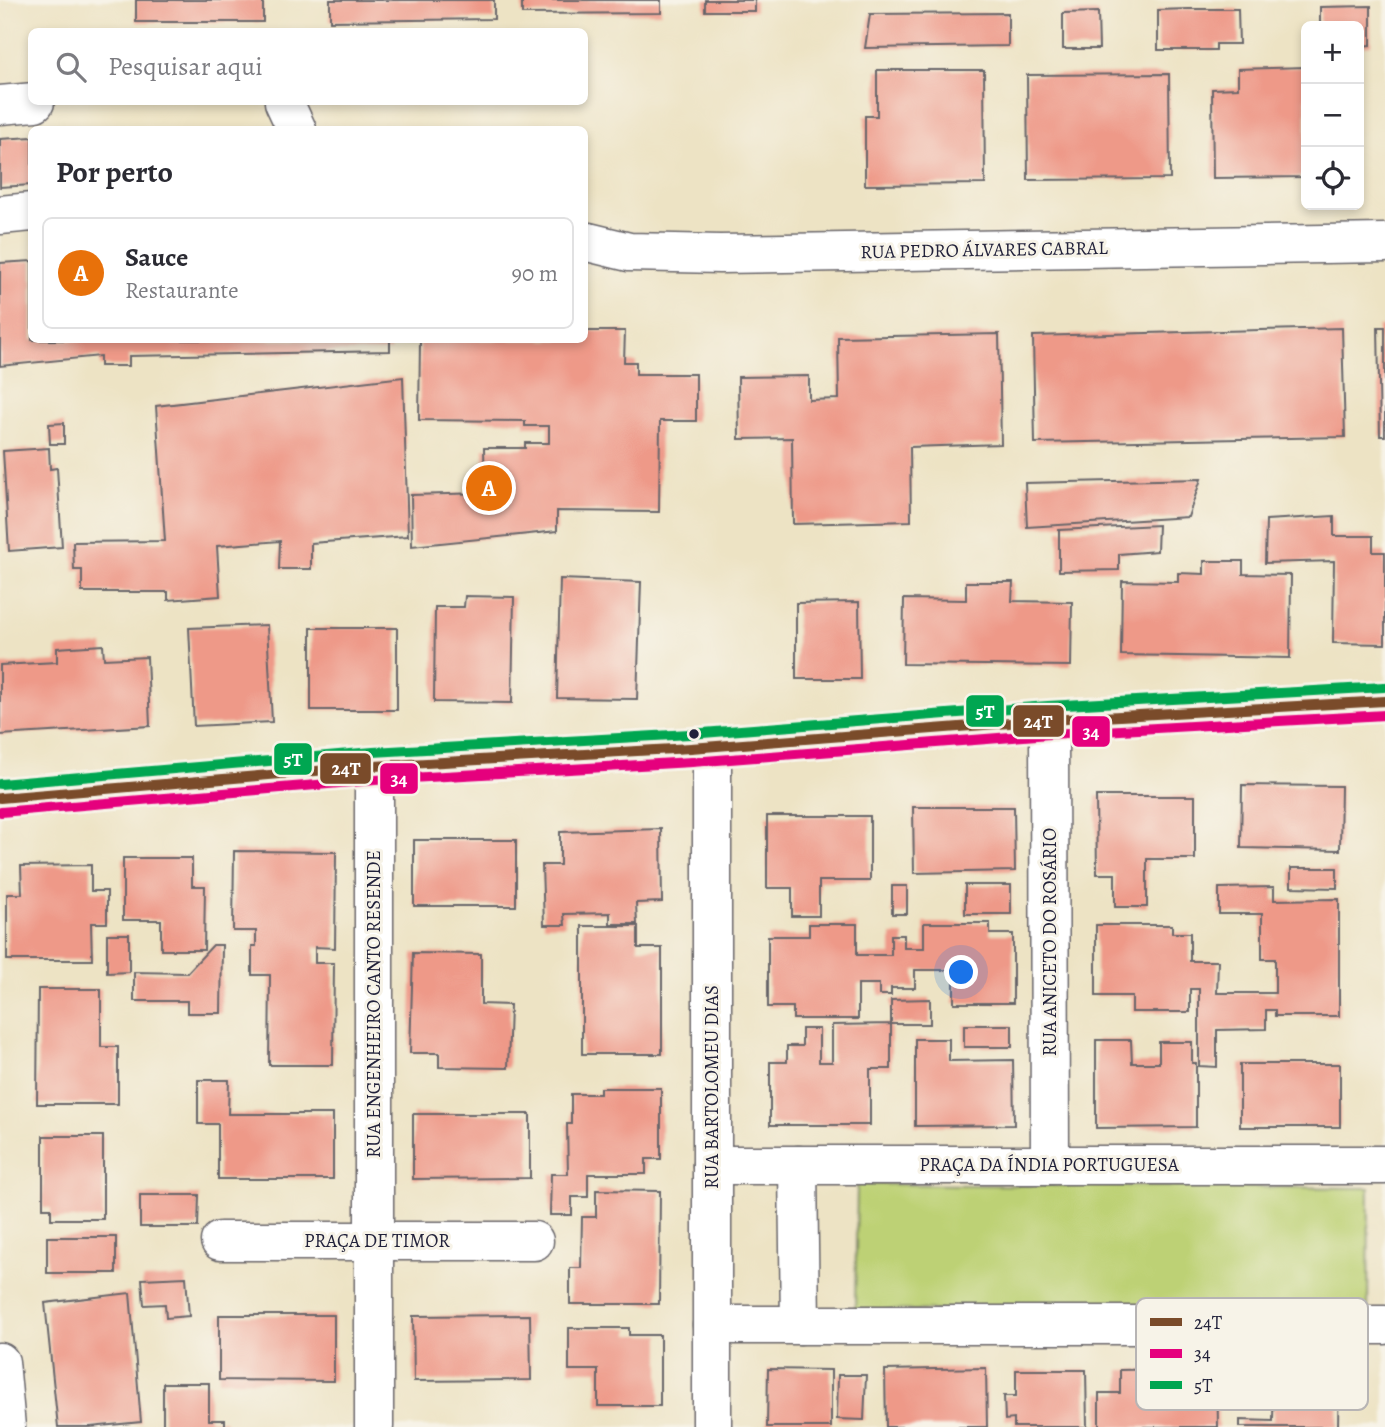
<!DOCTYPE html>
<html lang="pt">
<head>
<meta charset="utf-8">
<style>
	body { margin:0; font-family:Alegreya,serif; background:#f2f2f3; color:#2b2b33 }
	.controls { position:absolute; right:21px; top:21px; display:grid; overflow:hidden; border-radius:10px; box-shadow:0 4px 10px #0003 }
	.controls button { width:63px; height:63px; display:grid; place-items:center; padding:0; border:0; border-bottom:2px solid #e1e1e2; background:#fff; color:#2b2b33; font:35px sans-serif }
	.you { position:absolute; left:962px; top:973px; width:24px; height:24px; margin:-18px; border:5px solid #fff; border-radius:50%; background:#1a73e8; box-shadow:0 0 0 10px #1a73e833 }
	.badge { display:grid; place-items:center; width:46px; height:46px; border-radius:50%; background:#0f766e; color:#fff; font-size:23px; font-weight:700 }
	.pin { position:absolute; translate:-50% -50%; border:4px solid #fff; box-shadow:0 2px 7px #0006 }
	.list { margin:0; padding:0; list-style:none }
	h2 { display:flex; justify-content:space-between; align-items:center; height:91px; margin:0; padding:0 28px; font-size:30px }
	h2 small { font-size:23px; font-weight:400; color:#7c7c81 }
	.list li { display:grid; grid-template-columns:46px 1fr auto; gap:21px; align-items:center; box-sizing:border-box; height:112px; margin:0 14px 14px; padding:0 14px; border:2px solid #e1e1e2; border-radius:10px }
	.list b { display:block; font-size:26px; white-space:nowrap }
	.list p { margin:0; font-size:23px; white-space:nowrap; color:#7c7c81 }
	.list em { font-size:23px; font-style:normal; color:#7c7c81 }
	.icon { flex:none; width:38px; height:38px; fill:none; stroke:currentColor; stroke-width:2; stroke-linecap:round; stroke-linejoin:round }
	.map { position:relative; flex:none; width:1385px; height:1427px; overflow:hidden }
	.search { position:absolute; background:#fff; box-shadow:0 4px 10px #0003; left:28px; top:28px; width:560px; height:77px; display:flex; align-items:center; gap:18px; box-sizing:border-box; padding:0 24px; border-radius:10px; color:#7c7c81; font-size:26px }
	.panel { position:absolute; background:#fff; box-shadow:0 4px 10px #0003; left:28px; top:126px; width:560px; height:217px; border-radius:10px }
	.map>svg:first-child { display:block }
</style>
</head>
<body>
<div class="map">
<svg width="1385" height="1427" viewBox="0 0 1385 1427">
	<rect width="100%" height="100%" fill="#f7f3e8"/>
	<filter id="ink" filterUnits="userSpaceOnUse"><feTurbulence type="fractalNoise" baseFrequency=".0143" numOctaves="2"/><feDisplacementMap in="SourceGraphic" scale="14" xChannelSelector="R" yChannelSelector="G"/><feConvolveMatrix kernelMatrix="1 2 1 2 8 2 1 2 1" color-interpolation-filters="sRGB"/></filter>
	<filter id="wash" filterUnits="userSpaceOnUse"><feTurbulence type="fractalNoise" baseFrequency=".00686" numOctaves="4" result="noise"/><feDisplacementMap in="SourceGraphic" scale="28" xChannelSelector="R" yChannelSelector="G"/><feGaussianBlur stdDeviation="1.57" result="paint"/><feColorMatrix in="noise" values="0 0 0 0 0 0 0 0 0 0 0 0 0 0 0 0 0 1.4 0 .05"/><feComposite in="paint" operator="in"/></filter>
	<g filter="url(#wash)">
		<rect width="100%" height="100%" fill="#ede3c4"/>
		<!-- green -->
		<polygon fill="#bdd175" stroke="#707a58" stroke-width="2" points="857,1184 1369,1188 1368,1314 855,1310"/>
		<g id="blocks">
			<!-- building -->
			<g fill="#e98">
				<rect x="136" y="0" width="127" height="22"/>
				<polygon points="330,0 494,0 494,19 330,21"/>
				<polygon points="522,0 661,0 661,13 522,14"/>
				<rect x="705" y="0" width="50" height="11"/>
				<polygon points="1371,6 1371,45 1359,46 1359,26 1320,26 1320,7"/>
				<polygon points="1189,9 1238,9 1239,44 1216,44 1216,50 1158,50 1158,10"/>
				<polygon points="1098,12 1099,49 1063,49 1063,13"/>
				<polygon points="1008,13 1008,46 865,48 870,14"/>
				<polygon points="1306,67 1306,177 1213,178 1212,89 1238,88 1238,69"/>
				<polygon points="877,70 984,70 985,184 865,185 865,116 877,116"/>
				<polygon points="1169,74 1170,179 1028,180 1027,75"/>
				<polygon points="32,137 32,185 0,187 0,139"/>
				<polygon points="32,261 32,340 390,340 390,351 129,356 129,366 100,366 100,356 0,366 0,263"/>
				<polygon points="1378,327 1385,327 1385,436 1380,436"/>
				<polygon points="1342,328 1345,437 1035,443 1033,336"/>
				<polygon points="584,331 625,331 624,362 636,362 636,374 696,374 696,421 660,421 659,512 557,511 557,531 412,546 411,495 485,493 484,448 525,448 525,443 549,443 549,426 525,426 525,421 419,420 420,340 584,340"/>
				<polygon points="999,334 1001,444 910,447 911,521 793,524 792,438 739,439 738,377 809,376 809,400 839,399 838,337"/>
				<polygon points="403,377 408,536 311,543 311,569 279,569 280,541 217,546 220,596 168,600 168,592 82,592 82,570 74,570 73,542 165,541 156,406"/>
				<polygon points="64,423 64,444 50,444 49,424"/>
				<polygon points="49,448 50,469 57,468 62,547 9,551 3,451"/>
				<polygon points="1201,479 1188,517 1027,527 1025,483"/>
				<polygon points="1334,516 1334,536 1373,536 1373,552 1385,552 1385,644 1333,643 1334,561 1265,563 1266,520"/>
				<polygon points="1158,525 1157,551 1119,554 1119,570 1059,571 1059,530"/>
				<polygon points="1204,561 1243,561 1243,574 1291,575 1290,658 1121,655 1122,581 1178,582 1178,573 1204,574"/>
				<polygon points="560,579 641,582 637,699 557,698"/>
				<polygon points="966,582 1013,582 1012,601 1072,602 1071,666 903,664 904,599 966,600"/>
				<polygon points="465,596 514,597 512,703 434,702 435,607 464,607"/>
				<polygon points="859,602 860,679 796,679 796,603"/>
				<polygon points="267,625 272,722 194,726 189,628"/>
				<rect x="311" y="628" width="86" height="82"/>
				<polygon points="103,645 104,659 147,657 150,726 0,735 0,665 57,662 57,648"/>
				<polygon points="1242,785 1341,786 1340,850 1241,848"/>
				<polygon points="1096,796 1195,796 1195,859 1147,859 1147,907 1115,907 1115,874 1097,874"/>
				<polygon points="913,807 1014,807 1015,871 914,873"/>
				<polygon points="767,816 870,816 870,881 819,881 819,916 792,916 792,888 767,888"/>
				<polygon points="661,829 662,902 636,903 637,924 610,924 610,913 564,914 565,925 544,925 542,865 560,865 560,832"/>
				<rect x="414" y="840" width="102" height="66"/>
				<polygon points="234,851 336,852 335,948 315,947 315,963 334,963 333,1065 269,1065 270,975 252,975 252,946 256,946 256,931 233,931"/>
				<polygon points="123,858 192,858 192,886 205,886 204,950 161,950 161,920 123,920"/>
				<polygon points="91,865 91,891 107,891 107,923 91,923 92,960 7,960 7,894 22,894 21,866"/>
				<polygon points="1291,868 1337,868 1337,888 1291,887"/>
				<rect x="965" y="885" width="46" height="29"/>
				<rect x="892" y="886" width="15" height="28"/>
				<polygon points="1274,887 1274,900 1339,899 1339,1016 1275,1016 1275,1010 1266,1010 1266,1029 1217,1030 1217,1067 1199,1066 1199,989 1190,989 1190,1012 1132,1012 1132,996 1096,996 1096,925 1172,925 1172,933 1190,933 1190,961 1218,961 1217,993 1275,993 1275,959 1262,959 1262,914 1219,914 1219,888"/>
				<polygon points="924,923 990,923 990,934 1013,934 1013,1003 954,1003 954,970 915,970 915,988 891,988 891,995 879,995 879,984 858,984 858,1019 793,1019 793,1007 768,1007 768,936 809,936 809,924 857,924 857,955 891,955 891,935 904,935 904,948 924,948"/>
				<polygon points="582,926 638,926 638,948 662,948 662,1054 582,1054"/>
				<polygon points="107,934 129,934 129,972 107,973"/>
				<polygon points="213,945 222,945 221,1013 187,1013 187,1001 134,1001 134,972 187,973"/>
				<polygon points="413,953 481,954 481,1004 510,1005 508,1068 439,1067 439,1053 410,1053"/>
				<polygon points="38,989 101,989 101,1047 118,1047 118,1104 37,1104"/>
				<polygon points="930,999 930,1024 891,1024 891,1069 870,1069 870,1125 770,1125 770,1062 787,1062 787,1046 802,1046 802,1029 819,1029 819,1062 832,1062 832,1025 891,1024 891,1000"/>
				<rect x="964" y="1025" width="48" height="22"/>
				<polygon points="915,1039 949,1039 949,1061 1013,1060 1014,1125 915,1126"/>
				<polygon points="1096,1040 1131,1040 1132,1063 1159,1063 1159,1042 1192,1042 1192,1063 1196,1063 1196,1127 1096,1128"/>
				<rect x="1240" y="1064" width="100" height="63"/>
				<polygon points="198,1080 229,1080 228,1114 333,1114 333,1179 218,1179 218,1124 198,1124"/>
				<polygon points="600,1088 661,1088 661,1159 646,1159 646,1174 588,1174 588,1197 572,1197 572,1215 550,1215 551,1174 568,1174 567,1124 571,1124 571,1094 600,1094"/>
				<polygon points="413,1114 530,1114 530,1178 413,1179"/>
				<polygon points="43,1136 103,1136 103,1219 51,1219 51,1208 43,1208"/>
				<polygon points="596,1190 660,1191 659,1304 570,1304 570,1268 581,1268 582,1217 596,1217"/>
				<polygon points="140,1195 199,1195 198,1227 140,1227"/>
				<rect x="47" y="1237" width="69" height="36"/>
				<polygon points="186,1277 189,1316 166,1318 165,1304 144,1305 142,1279"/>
				<polygon points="130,1293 141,1422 90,1427 58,1427 45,1303"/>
				<polygon points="219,1315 334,1315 334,1381 219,1380"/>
				<polygon points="530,1315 531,1380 414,1381 413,1316"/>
				<polygon points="569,1328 629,1328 629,1335 660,1335 660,1406 598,1406 598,1370 569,1370"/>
				<polygon points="986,1368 987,1427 886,1427 885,1370"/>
				<polygon points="1217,1368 1218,1427 1099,1427 1099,1393 1120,1393 1120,1370"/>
				<polygon points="768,1369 831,1370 831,1427 767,1427"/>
				<polygon points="1016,1370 1086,1370 1087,1427 1014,1427 1014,1419 1005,1420 1004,1396 1016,1396"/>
				<polygon points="1274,1370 1339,1370 1338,1427 1240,1427 1240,1420 1273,1421"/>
				<polygon points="838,1375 866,1375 864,1420 837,1419"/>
				<polygon points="163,1383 209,1383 209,1420 225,1420 225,1427 163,1427"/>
			</g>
		</g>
	</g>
	<g filter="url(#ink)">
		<use href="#blocks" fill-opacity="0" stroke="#69666b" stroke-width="2"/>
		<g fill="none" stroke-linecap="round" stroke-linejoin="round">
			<!-- minor casing -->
			<g stroke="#69666b" stroke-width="41">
				<g id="minor">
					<polyline points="284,102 297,130"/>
					<polyline points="0,105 35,102"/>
					<polyline points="0,215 32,212"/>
					<polyline points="584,241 629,252 720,254 1385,243"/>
					<polyline points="1049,720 1050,1165"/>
					<polyline points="712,746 712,1427"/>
					<polyline points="374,766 374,1427"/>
					<polyline points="0,798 374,766 691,748 1049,720 1385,701"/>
					<polyline points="712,1165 1385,1165"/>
					<polyline points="798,1165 800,1325"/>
					<polyline points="220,1241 534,1241"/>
					<polyline points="712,1325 1385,1325"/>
					<polyline points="0,1362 6,1427"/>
				</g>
			</g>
			<!-- minor -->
			<use href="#minor" stroke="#fff" stroke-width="38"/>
			<!-- bus-1 casing -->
			<g stroke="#f7f3e8" stroke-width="16">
				<polyline id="bus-1" points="0,798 374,766 691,748 1049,720 1385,701"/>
			</g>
			<!-- bus-2 casing -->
			<g stroke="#f7f3e8" stroke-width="16">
				<polyline id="bus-2" points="1,812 375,780 692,762 1050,734 1385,715"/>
			</g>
			<!-- bus-3 casing -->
			<g stroke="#f7f3e8" stroke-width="16">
				<polyline id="bus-3" points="0,784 373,752 690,734 1048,706 1384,687"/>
			</g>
			<!-- bus-1 -->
			<use href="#bus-1" stroke="#7a4b2a" stroke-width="10"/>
			<!-- bus-2 -->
			<use href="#bus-2" stroke="#e5007d" stroke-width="10"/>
			<!-- bus-3 -->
			<use href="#bus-3" stroke="#00a651" stroke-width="10"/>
		</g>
	</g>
	<!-- markers -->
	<circle fill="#22223b" stroke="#f7f3e8" stroke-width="2.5" cx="694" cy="734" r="6"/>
	<g text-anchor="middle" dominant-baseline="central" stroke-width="6" stroke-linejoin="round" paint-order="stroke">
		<!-- street labels -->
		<g font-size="19" fill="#22223b" stroke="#f7f3e8">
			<text transform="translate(984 250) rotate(-1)">RUA PEDRO ÁLVARES CABRAL</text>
			<text transform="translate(1050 942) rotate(-90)">RUA ANICETO DO ROSÁRIO</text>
			<text transform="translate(374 1004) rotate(-90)">RUA ENGENHEIRO CANTO RESENDE</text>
			<text transform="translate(712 1087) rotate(-90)">RUA BARTOLOMEU DIAS</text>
			<text x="1049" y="1165">PRAÇA DA ÍNDIA PORTUGUESA</text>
			<text x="377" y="1241">PRAÇA DE TIMOR</text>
		</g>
	</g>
	<!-- legend -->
	<rect x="1136" y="1298" width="232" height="112" rx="10" fill="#f7f3e8" stroke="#b7b4b4" stroke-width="2"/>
	<rect x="1150" y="1318" width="32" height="8" fill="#7a4b2a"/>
	<rect x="1150" y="1349" width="32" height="9" fill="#e5007d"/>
	<rect x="1150" y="1381" width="32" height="8" fill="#00a651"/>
	<g font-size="19" fill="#22223b">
		<text x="1194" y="1329">24T</text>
		<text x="1194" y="1360">34</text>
		<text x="1194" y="1392">5T</text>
	</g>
	<g stroke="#f7f3e8" stroke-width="2.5">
		<rect x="965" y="694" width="40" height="34" rx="7" fill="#00a651"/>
		<rect x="1012" y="704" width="53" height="34" rx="7" fill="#7a4b2a"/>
		<rect x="1071" y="715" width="40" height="33" rx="7" fill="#e5007d"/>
		<rect x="273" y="742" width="40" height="34" rx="7" fill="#00a651"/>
		<rect x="319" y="752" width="53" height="33" rx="7" fill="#7a4b2a"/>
		<rect x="379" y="762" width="40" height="33" rx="7" fill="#e5007d"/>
	</g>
	<g font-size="19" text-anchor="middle" font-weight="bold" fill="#fff">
		<text x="985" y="718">5T</text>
		<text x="1038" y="728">24T</text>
		<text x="1091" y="738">34</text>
		<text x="293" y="766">5T</text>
		<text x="346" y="775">24T</text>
		<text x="399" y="785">34</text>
	</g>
</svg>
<div class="controls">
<button>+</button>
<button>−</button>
<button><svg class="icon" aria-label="locate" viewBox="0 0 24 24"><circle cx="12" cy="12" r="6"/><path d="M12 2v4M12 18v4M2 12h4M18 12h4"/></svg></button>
</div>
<div class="you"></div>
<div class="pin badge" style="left:489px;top:488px;background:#e8710a">A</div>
<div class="search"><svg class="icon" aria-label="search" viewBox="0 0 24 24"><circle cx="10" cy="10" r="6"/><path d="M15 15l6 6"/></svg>Pesquisar aqui</div>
<section class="panel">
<h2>Por perto<small></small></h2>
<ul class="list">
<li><span class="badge" style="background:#e8710a">A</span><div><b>Sauce</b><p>Restaurante</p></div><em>90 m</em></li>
</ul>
</section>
</div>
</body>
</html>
